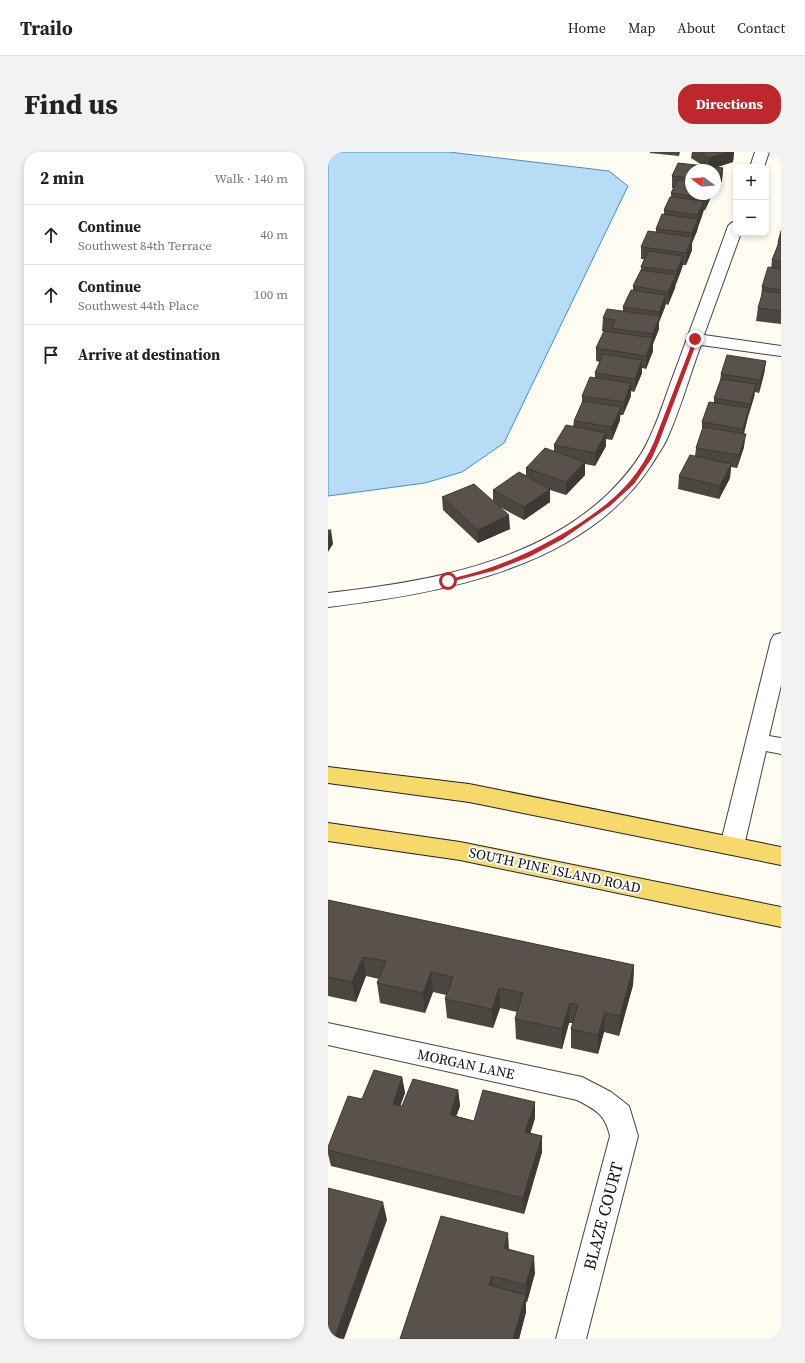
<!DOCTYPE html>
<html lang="en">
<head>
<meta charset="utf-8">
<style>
	body { margin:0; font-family:"Source Serif 4",serif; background:#f2f2f2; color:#222 }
	.controls { position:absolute; right:12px; top:12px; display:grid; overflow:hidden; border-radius:8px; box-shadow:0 2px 6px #0003 }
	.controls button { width:36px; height:36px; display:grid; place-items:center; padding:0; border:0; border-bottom:1px solid #e0e0e0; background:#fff; color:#222; font:20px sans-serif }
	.compass { position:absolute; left:357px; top:12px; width:36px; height:36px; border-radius:50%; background:#fff; box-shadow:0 2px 6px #0003; rotate:286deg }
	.stop { position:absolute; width:12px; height:12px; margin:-9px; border:3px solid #bf282b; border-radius:50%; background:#fff }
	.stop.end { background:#bf282b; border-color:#fff; box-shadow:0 1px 4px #0008 }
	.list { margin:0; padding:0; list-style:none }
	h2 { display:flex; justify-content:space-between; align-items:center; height:52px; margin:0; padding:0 16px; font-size:17px }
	h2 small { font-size:13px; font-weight:400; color:#767676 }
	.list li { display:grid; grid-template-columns:26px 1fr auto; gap:12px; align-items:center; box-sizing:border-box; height:60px; padding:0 16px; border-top:1px solid #e0e0e0 }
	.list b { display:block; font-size:15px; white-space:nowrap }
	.list p { margin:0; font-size:13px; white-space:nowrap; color:#767676 }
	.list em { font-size:13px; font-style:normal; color:#767676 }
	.icon { flex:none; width:22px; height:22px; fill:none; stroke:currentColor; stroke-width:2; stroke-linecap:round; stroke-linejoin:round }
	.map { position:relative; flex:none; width:453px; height:1187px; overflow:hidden; border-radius:16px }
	header { display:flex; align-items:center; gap:24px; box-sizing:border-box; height:56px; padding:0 20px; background:#fff; border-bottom:1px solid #e0e0e0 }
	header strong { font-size:19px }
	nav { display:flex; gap:22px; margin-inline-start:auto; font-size:14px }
	.intro { display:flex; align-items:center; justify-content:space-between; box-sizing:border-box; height:96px; padding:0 24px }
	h1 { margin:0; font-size:28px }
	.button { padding:10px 18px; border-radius:16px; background:#bf282b; color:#fff; font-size:14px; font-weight:700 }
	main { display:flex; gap:24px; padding:0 24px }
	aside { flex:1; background:#fff; border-radius:16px; box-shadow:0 2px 6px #0003 }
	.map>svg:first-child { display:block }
</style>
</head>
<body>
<header>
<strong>Trailo</strong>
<nav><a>Home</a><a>Map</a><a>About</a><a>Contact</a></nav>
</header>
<div class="intro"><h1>Find us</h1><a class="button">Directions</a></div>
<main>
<aside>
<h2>2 min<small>Walk · 140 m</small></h2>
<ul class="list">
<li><svg class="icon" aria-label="ahead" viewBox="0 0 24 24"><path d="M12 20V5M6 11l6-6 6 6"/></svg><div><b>Continue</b><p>Southwest 84th Terrace</p></div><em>40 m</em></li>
<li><svg class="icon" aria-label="ahead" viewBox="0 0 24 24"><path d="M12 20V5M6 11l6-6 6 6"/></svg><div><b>Continue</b><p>Southwest 44th Place</p></div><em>100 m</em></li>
<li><svg class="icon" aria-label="arrive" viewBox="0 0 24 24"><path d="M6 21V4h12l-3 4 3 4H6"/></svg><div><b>Arrive at destination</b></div></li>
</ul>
</aside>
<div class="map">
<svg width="453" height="1187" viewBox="0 0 453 1187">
	<rect width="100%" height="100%" fill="#fffdf2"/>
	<!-- water -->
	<polygon fill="#b7ddf6" stroke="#3f90cc" points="0,0 121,0 281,19 300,34 176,291 134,320 97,331 0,344"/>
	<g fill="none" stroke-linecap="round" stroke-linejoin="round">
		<!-- minor casing -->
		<g stroke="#434343" stroke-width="2">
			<g id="minor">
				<polygon points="427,0 441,0 436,15 422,15"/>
				<path d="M408,69V81H413L376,183L453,194V204L373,193C361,225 352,259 338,289C334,297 328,305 324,312C257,416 114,441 0,455V441C98,430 206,412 280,342C295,327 311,309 320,289C331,267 338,242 347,219C365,170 383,122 400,74L403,71Z"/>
				<polygon points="453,481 453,533 441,584 453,586 453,602 438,599 416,694 412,700 404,703 396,700 392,694 443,488 446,483"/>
				<path d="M0,871L254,925L283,940L301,954L310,984L258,1187H228L282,984C277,962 268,958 249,948L0,893Z"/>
			</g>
		</g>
		<!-- major casing -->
		<g stroke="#212121" stroke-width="2">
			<g id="major">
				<polygon points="0,615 141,632 453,695 453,713 141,650 0,631"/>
				<polygon points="0,671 132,690 453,755 453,775 132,708 0,689"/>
			</g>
		</g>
		<!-- minor -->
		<use href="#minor" fill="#fff" fill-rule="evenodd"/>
		<!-- major -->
		<use href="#major" fill="#f7d86a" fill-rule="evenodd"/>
	</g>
	<!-- wall -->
	<g fill="#4c4641">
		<polygon points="322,0 352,0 351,4 322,1"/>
		<polygon points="364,0 406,0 405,10 389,15 395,16 394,28 388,42 387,42 387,18 363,18 363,42 383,42 383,45 377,58 376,58 375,61 370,75 369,79 364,91 364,98 358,113 355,113 354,116 348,132 347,136 340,153 338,152 337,155 331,170 331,177 325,192 325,199 318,217 314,216 314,221 306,240 303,239 303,244 295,263 292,263 292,268 284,288 278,287 278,294 267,314 257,312 257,323 238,343 222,338 222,350 196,368 170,354 182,377 150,391 115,358 114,345 165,349 165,338 198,324 198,316 226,299 226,293 245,274 246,269 254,250 254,244 267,226 267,221 272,210 268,209 268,196 276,179 274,179 275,166 295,159 295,155 305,138 305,134 313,119 313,115 316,107 313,107 313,95 328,80 328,77 336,62 336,58 343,45 343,41 345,36 344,36 344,24 374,13 363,6"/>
		<polygon points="453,79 453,172 428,169 430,156 433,146 434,135 443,116 444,108 449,95 450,90"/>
		<polygon points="438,209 436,222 431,241 427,240 426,245 420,265 419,269 416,282 416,295 409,316 403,315 402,326 391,347 350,337 351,324 367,304 368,296 374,279 374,270 386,251 386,246 392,229 393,222"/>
		<polygon points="0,748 306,813 305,833 291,884 276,880 270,902 243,896 243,877 245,871 241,871 234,897 188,887 187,867 189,860 172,856 165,876 119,866 117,847 118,843 105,840 97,861 52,851 49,831 51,827 38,824 28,850 0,844"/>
		<polygon points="74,925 77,941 72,954 74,954 130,938 132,954 128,964 146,969 207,966 202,981 214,984 214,1000 196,1062 3,1014 0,1002 0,998 34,947"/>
		<polygon points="180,1097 207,1121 199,1150 198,1150 198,1160 191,1187 72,1187"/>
	</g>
	<!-- shaded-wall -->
	<g fill="#3e3935">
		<polygon points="401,0 406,0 405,10 380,18 381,6"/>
		<polygon points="395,16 394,28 388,42 389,30"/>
		<polygon points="380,42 383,42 383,45 377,58 378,46"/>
		<polygon points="376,49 375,61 370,75 369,79 364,91 364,98 358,113 358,101 364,88 364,81 370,67 370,63"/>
		<polygon points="355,104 354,116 348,132 349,119"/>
		<polygon points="348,123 347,136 340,153 340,140"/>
		<polygon points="338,143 337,155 331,170 331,177 325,192 325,199 318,217 318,204 324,189 325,182 331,167 331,160"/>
		<polygon points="314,208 314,221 306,240 307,227"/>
		<polygon points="438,209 436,222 431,241 432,228"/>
		<polygon points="303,231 303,244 295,263 296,250"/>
		<polygon points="428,232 426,245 420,265 422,252"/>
		<polygon points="293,255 292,268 284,288 284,275"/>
		<polygon points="421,256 419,269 413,290 415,277"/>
		<polygon points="278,281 278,294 267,314 267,301"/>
		<polygon points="418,282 416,295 409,316 411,303"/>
		<polygon points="257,310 257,323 238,343 238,330"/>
		<polygon points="403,312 402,326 391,347 392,334"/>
		<polygon points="222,337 222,350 196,368 196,355"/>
		<polygon points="181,363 182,377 150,391 150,378"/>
		<polygon points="3,378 5,392 0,400 0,384"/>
		<polygon points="35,805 38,824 28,850 24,830"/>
		<polygon points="306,813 305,833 291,884 292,864"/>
		<polygon points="103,820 105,840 97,861 95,841"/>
		<polygon points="171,836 172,856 165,876 164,857"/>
		<polygon points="242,851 241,871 234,897 234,877"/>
		<polygon points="277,861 276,880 270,902 270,883"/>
		<polygon points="74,925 77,941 67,968 65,952"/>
		<polygon points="130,938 132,954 123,979 122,963"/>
		<polygon points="207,950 207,966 198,996 197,980"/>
		<polygon points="214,984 214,1000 196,1062 195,1046"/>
		<polygon points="55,1050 59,1068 16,1187 6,1187"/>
		<polygon points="180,1081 181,1099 176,1096"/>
		<polygon points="206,1104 207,1121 199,1150 198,1133"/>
		<polygon points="164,1124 165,1141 161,1133"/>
		<polygon points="198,1143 198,1160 191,1187 185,1187"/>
	</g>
	<!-- building -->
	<g fill="#58514c" stroke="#3e3935">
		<polygon points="373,0 401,0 381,6"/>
		<polygon points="350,11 395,16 389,30 387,29 387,18 363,18 363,26 344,24"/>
		<polygon points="350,28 363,30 363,42 380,42 378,46 343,41"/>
		<polygon points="342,45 376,49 370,63 336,58"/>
		<polygon points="334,62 370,67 364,81 328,77"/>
		<polygon points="320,79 365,85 358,101 313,95"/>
		<polygon points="453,79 453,90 450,90"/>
		<polygon points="450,93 453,93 453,109 444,108"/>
		<polygon points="320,99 355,104 349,119 313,115"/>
		<polygon points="440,115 453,117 453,138 434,135"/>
		<polygon points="313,118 348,123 340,140 305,134"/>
		<polygon points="303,138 338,143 331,160 295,155"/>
		<polygon points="435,139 453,141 453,159 430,156"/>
		<polygon points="279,157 332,164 325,182 284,176 287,168 275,166"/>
		<polygon points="276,179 325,186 318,204 268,196"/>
		<polygon points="275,202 314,208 307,227 267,221"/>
		<polygon points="399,203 438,209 432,228 393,222"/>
		<polygon points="262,225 303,231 296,250 254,244"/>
		<polygon points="393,227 428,232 422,252 386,246"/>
		<polygon points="255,249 293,255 284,275 246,269"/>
		<polygon points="381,250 421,256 415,277 374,270"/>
		<polygon points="238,273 278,281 267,301 226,293"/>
		<polygon points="375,275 418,282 411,303 368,296"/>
		<polygon points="217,296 257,310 238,330 198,316"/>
		<polygon points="362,303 403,312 392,334 351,324"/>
		<polygon points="191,320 222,337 196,355 165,338"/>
		<polygon points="146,332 181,363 150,378 114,345"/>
		<polygon points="0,378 3,378 0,384"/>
		<polygon points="0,748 306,813 292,864 277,861 270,883 243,877 250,853 242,851 234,877 187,867 195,841 171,836 164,857 117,847 125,825 103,820 95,841 49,831 58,809 35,805 24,830 0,825"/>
		<polygon points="46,918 74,925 65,952 74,954 85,927 130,938 122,963 146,969 155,938 207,950 197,980 214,984 195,1046 0,998 0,995 20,944 34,947"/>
		<polygon points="0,1036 55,1050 6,1187 0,1187"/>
		<polygon points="113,1064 180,1081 176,1096 206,1104 198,1133 164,1124 161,1133 198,1143 185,1187 72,1187"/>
	</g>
	<!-- route -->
	<path fill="#bf282b" d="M366,186L370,187L331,290L324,306L306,332L282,354L235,387L201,405L165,419L118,431V428C132,424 147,421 161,416C206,401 272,365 302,329C312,317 320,304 326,290Z"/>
	<g text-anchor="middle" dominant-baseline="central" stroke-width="4" stroke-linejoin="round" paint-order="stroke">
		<!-- street labels -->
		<g font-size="14" fill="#101010" stroke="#fff">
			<text transform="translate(227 718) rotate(12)">SOUTH PINE ISLAND ROAD</text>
			<text transform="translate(138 912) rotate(12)">MORGAN LANE</text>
		</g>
		<!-- near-street labels -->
		<g font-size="17" fill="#101010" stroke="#fff">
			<text transform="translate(275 1064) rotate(-75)">BLAZE COURT</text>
		</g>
	</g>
</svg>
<div class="controls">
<button>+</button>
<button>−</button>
</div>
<svg class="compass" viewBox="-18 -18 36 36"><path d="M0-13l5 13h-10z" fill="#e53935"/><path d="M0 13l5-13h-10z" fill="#767676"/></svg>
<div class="stop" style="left:120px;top:429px"></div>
<div class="stop end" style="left:367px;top:187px"></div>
</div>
</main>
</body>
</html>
